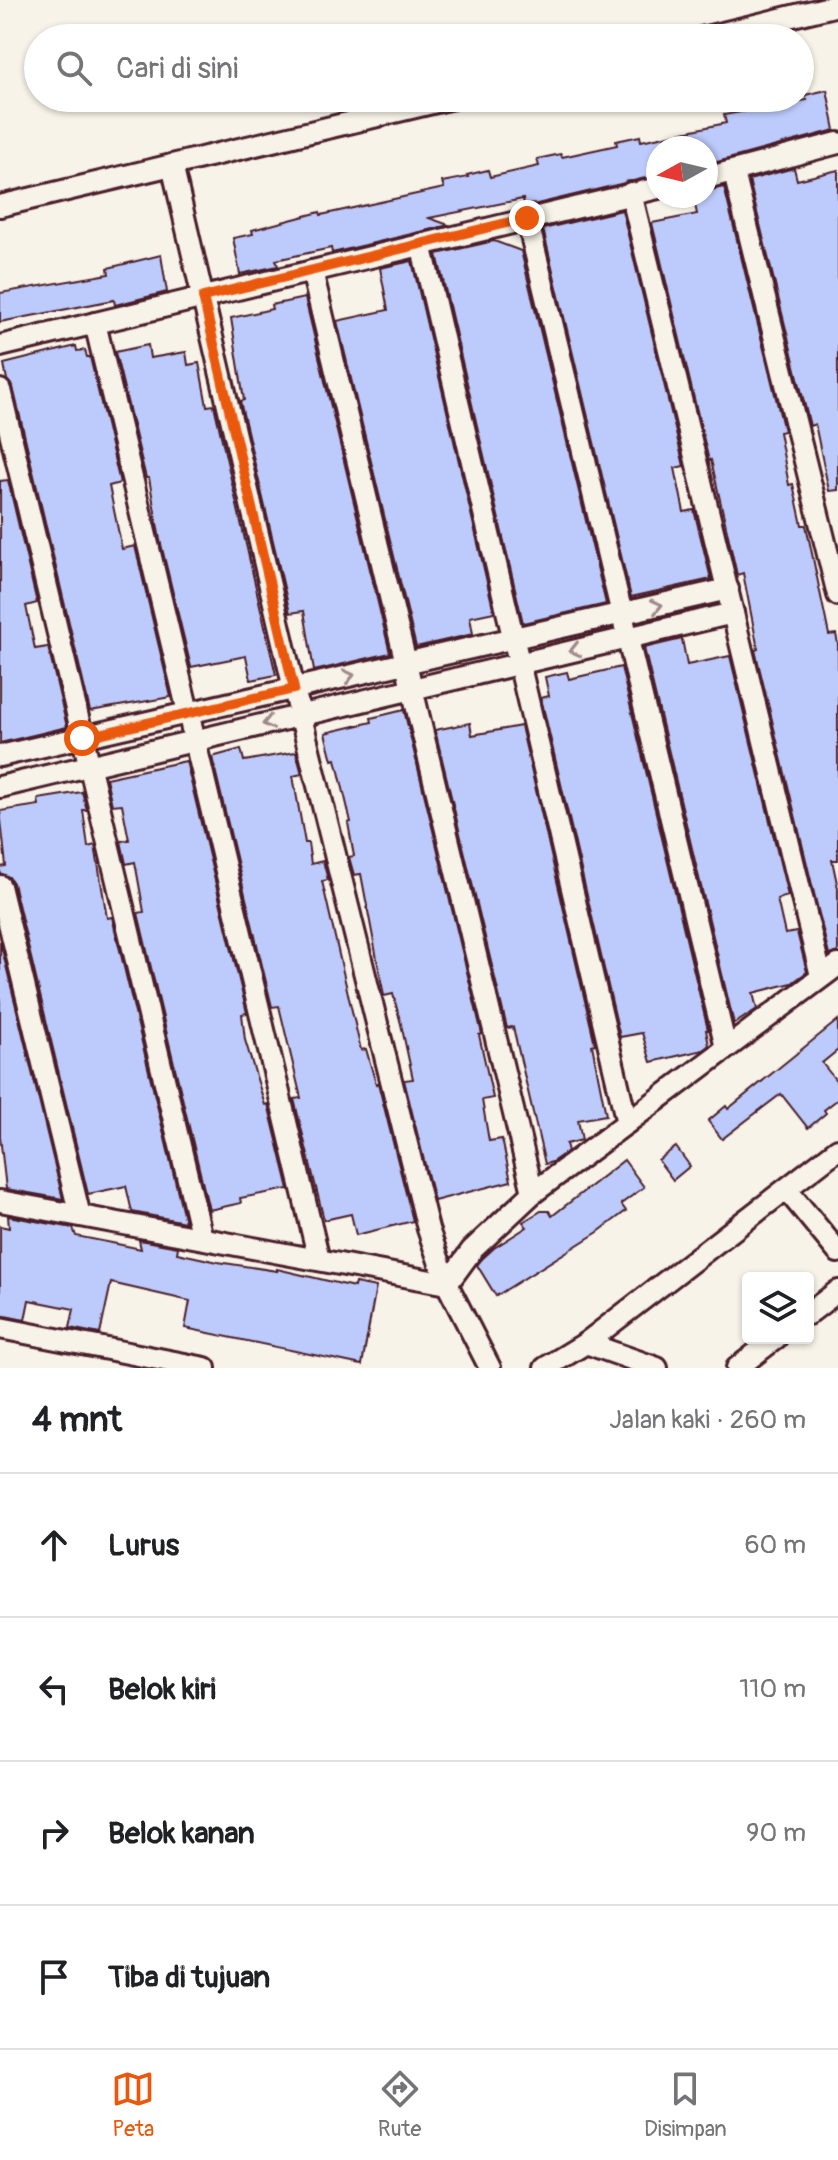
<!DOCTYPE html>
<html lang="id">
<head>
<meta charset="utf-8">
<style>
	body { margin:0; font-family:Pangolin,sans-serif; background:#f2f2f2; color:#202124 }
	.controls { position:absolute; right:24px; bottom:24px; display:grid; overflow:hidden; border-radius:8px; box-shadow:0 2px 6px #0004 }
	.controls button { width:72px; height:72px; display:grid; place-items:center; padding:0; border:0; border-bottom:2px solid #e0e0e0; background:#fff; color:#202124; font:40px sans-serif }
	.compass { position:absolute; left:646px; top:136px; width:72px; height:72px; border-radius:50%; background:#fff; box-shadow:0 2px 6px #0004; rotate:262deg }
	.stop { position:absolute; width:24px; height:24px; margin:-18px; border:6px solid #ea580c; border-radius:50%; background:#fff }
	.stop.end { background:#ea580c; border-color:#fff; box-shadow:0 2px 8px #0008 }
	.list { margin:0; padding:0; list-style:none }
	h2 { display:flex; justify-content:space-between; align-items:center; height:104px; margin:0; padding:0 32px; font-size:34px }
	h2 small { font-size:26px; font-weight:400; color:#757577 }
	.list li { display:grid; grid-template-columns:52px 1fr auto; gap:24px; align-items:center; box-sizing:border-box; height:144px; padding:0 32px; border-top:2px solid #e0e0e0 }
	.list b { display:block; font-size:30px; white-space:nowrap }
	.list em { font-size:26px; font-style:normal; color:#757577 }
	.icon { flex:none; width:44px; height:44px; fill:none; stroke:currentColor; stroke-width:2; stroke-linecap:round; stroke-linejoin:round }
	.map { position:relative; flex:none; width:838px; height:1368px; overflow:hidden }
	.search { position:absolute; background:#fff; box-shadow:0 2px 6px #0004; left:24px; right:24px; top:24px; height:88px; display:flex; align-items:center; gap:20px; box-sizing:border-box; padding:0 28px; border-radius:44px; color:#757577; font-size:30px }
	.sheet { height:680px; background:#fff }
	nav { display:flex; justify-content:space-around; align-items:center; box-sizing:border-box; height:112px; border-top:2px solid #e0e0e0; background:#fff; font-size:22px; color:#757577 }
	nav a { display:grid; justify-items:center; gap:4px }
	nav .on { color:#ea580c }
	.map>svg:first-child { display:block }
</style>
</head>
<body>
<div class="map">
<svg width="838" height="1368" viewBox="0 0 838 1368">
	<rect width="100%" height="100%" fill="#f7f3e8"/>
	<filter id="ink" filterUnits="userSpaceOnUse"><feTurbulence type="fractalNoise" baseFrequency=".0125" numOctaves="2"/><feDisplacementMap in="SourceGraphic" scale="16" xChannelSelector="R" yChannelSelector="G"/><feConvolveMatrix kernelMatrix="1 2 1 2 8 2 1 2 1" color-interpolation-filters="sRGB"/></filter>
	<g filter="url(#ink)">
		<!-- building -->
		<g fill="#bdcbfc" stroke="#4a1f2b" stroke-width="2">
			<polygon points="827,90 835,130 706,165 706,148 658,148 658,175 537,204 524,205 523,199 429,218 449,225 332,253 331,248 276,260 278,266 240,274 233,238 253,234 252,230 320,212 321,215 444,188 442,182 468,177 467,175 488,170 490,177 539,166 537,159 561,154 562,157 617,145 616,141 640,136 641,141 726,123 724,115 807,100 805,95"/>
			<polygon points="794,168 797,180 838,170 838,490 829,491 815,424 810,426 749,180"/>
			<polygon points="724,187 784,431 779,432 789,485 793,484 802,525 806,525 829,635 836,634 838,644 838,860 832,860 838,888 838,952 829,955 755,650 758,649 743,573 737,575 711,460 709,461 652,223 697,214 693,196 706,196 706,191"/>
			<polygon points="622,210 684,466 675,468 684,512 694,510 711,579 631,597 543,229"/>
			<polygon points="494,241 521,251 606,604 523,623 437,254"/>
			<polygon points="161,255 167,292 115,305 114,300 0,322 0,293 109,274 108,268"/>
			<polygon points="412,261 494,612 470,617 473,634 416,647 337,321 388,310 380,268"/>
			<polygon points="305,298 390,653 314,671 304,611 290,613 240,401 244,400 231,318 272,309 271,305"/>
			<polygon points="148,345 150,358 186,352 188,365 199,363 207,406 214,405 276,675 251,680 246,656 191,667 160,540 149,478 146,478 115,352"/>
			<polygon points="76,346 77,351 85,350 87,357 90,357 120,483 109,486 122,549 135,546 171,697 90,711 13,387 7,380 4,364"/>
			<polygon points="8,480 37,603 26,606 35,649 48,647 67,727 0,743 0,481"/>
			<polygon points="682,639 687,665 730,656 788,896 777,899 785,934 797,932 807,972 792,983 753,993 757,1009 734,1024 644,648"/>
			<polygon points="621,667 708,1030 706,1030 709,1045 703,1050 651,1062 642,1033 620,1037 541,698 549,696 545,677 567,672 569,679"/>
			<polygon points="404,710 482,1034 479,1035 493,1098 482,1100 489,1141 502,1139 511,1181 434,1201 404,1080 413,1079 401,1024 393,994 384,996 361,874 354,875 349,857 354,856 348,823 351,822 336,759 332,760 325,733 372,722 371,718"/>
			<polygon points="470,723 472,735 521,726 595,1044 592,1045 606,1115 578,1120 582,1140 566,1144 568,1151 552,1162 545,1164 513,1027 507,1028 435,730"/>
			<polygon points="241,749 244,761 296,752 302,774 293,776 305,843 308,843 311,864 323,861 328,880 322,881 361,1050 366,1049 376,1084 378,1083 413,1221 356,1235 351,1214 324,1220 294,1099 301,1098 279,1006 272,1007 212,757"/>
			<polygon points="186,761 247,1013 242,1014 245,1040 265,1105 268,1104 289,1189 240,1198 241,1203 209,1210 138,913 144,912 135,862 126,864 121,841 129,840 122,804 112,805 106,778"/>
			<polygon points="82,792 87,810 83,810 88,847 95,845 107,918 112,917 185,1222 132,1212 126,1186 88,1194 13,883 9,877 0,873 0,867 6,866 0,811 39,805 38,799"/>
			<polygon points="0,941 63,1199 6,1189 0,1136"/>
			<polygon points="838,1020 838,1050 822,1063 838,1083 838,1099 824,1110 826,1113 808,1128 781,1094 722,1139 708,1121 726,1106 728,1109"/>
			<polygon points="676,1147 690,1166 673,1180 658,1160"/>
			<polygon points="624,1160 644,1187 621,1204 626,1211 598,1232 496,1296 477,1265 482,1259 494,1248 527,1227 523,1222 541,1211 549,1211 552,1216"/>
			<polygon points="8,1216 73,1228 76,1236 117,1244 141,1249 139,1240 178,1247 177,1253 218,1262 277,1271 277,1269 354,1287 355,1283 376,1287 362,1365 185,1328 190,1301 111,1283 100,1334 70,1328 74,1309 29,1300 25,1320 0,1315 0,1226 9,1228"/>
		</g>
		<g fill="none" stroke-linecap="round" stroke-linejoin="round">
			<!-- street casing -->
			<g stroke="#4a1f2b" stroke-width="26">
				<g id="street">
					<polyline points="702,38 838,5"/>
					<polyline points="172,165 294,689 428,1229 447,1284 490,1368"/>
					<polyline points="734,173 838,595"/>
					<polyline points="706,178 838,143"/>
					<polyline points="631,193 821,976"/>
					<polyline points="0,206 453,98"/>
					<polyline points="527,218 726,1048"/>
					<polyline points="421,244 627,1123"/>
					<polyline points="312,271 533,1193"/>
					<polyline points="95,323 319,1260"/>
					<polyline points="0,346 658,188"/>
					<polyline points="0,390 202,1238"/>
					<polyline points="0,756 728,589"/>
					<polyline points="0,787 733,613"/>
					<polyline points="0,886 80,1216"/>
					<polyline points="787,1190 838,1252"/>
					<polyline points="0,1201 447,1284 472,1250 533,1193 838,965"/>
					<polyline points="808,1314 838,1291"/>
					<polyline points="0,1328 205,1368"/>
					<polyline points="586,1343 657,1368"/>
					<polyline points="545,1368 586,1343 838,1149"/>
					<polyline points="737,1368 776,1338"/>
				</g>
			</g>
			<!-- street -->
			<use href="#street" stroke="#f7f3e8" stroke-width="20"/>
		</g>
		<!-- one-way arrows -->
		<defs><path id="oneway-chevron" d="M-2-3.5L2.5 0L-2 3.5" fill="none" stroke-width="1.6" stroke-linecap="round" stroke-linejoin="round" transform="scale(2)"/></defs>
		<g stroke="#a0898a">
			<use href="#oneway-chevron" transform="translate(657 606) rotate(-13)"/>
			<use href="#oneway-chevron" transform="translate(575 650) rotate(167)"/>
			<use href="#oneway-chevron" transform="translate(349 676) rotate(-13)"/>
			<use href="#oneway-chevron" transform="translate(268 723) rotate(167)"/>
		</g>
	</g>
	<g fill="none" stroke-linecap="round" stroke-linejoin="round" filter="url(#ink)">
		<!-- route -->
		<polyline stroke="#ea580c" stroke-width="10" points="82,738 294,689 203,297 527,218"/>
	</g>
</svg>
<div class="controls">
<button><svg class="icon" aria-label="layers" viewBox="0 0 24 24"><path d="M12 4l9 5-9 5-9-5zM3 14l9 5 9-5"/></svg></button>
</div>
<svg class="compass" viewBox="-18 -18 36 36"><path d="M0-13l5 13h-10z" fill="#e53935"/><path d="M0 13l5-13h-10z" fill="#757577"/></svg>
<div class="stop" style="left:82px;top:738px"></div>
<div class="stop end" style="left:527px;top:218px"></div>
<div class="search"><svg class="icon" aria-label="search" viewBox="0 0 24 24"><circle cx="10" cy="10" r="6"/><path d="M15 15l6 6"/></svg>Cari di sini</div>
</div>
<section class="sheet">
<h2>4 mnt<small>Jalan kaki · 260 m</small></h2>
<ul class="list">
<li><svg class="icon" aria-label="ahead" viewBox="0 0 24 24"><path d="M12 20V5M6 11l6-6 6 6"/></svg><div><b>Lurus</b></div><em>60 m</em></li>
<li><svg class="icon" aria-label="left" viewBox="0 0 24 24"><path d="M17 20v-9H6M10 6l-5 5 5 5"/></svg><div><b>Belok kiri</b></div><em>110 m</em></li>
<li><svg class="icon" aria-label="right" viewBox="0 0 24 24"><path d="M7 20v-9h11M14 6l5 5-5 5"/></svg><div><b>Belok kanan</b></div><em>90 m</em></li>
<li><svg class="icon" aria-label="arrive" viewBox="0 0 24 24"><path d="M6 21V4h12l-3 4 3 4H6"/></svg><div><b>Tiba di tujuan</b></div></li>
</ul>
</section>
<nav>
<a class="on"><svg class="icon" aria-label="map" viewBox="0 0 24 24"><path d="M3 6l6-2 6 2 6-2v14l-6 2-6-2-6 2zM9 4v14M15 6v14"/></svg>Peta</a>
<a><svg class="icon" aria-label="directions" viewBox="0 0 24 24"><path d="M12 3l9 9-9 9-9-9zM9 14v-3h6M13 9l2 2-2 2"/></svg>Rute</a>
<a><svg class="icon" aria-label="saved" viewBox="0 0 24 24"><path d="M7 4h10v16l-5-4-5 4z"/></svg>Disimpan</a>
</nav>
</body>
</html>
